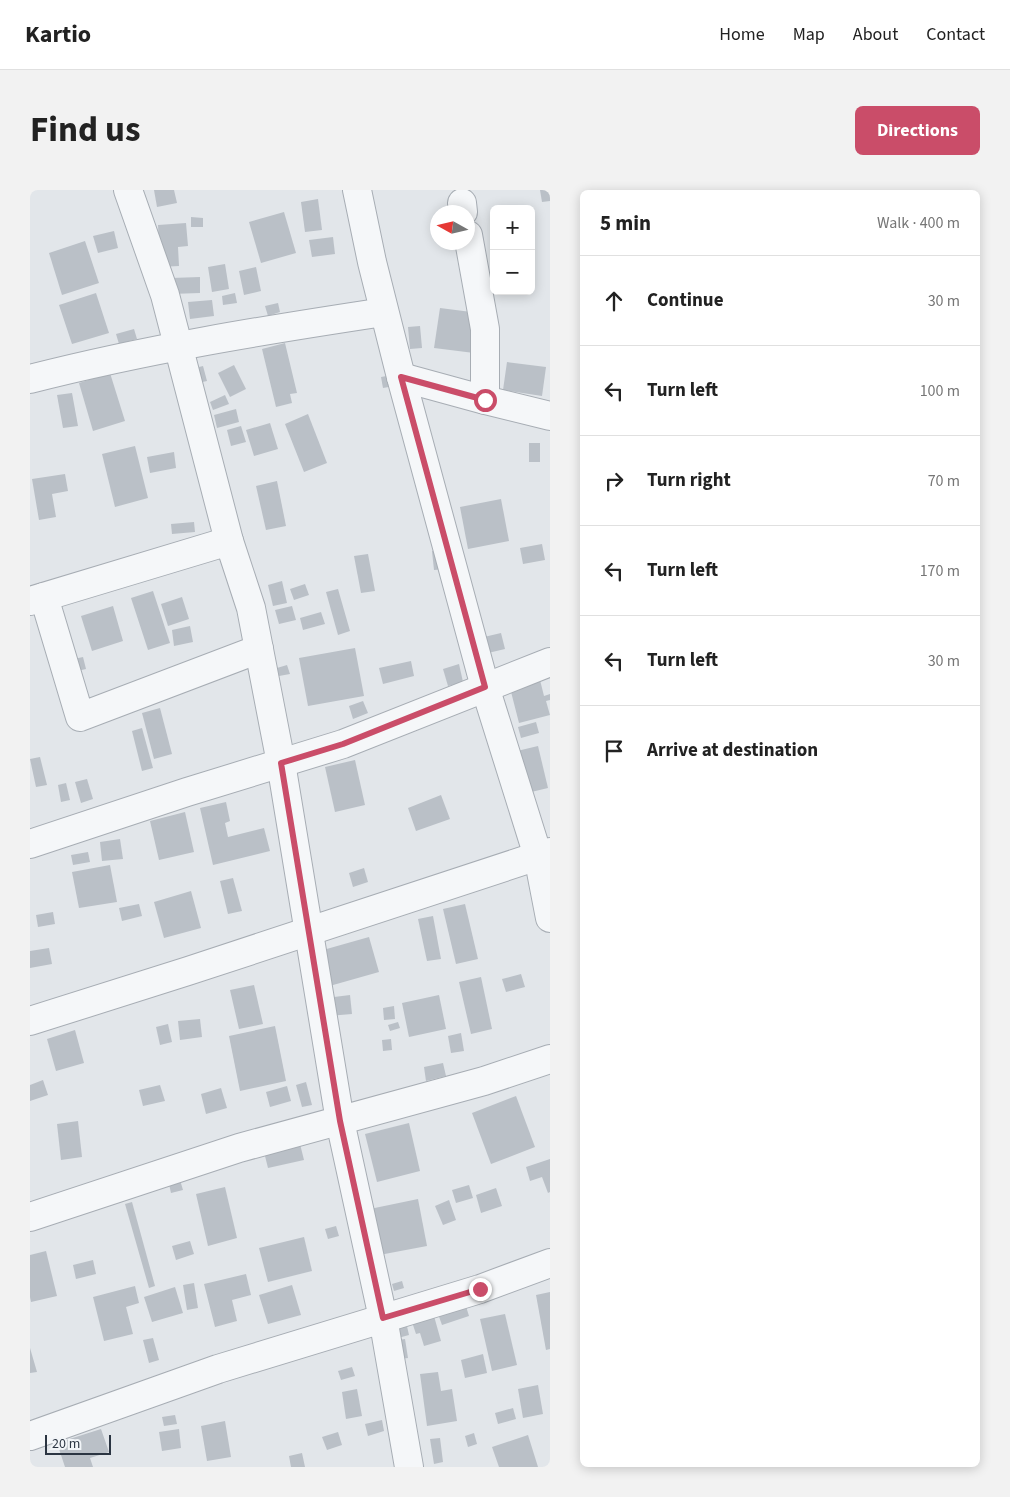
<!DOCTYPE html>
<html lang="en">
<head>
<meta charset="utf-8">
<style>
	body { margin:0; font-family:"Source Sans 3",sans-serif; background:#f2f2f2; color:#222 }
	.controls { position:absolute; right:15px; top:15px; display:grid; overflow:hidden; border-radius:8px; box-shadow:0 2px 12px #0003 }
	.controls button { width:45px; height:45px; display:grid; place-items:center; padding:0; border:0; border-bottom:1px solid #e0e0e0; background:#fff; color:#222; font:25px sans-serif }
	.compass { position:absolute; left:400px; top:15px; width:45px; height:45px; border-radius:50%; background:#fff; box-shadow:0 2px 12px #0003; rotate:278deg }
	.scale { position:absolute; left:15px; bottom:12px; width:66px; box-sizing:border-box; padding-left:5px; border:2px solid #2b3542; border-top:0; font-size:14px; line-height:18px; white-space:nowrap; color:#2b3542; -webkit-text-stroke:4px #f2f5f8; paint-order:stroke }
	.stop { position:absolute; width:15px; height:15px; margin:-11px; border:4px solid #ca4d69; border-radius:50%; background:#fff }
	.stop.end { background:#ca4d69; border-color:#fff; box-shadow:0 1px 5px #0008 }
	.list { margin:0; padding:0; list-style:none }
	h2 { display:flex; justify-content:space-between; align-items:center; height:65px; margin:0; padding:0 20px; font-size:21px }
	h2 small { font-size:16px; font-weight:400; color:#767676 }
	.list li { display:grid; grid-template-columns:32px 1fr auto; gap:15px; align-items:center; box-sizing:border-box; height:90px; padding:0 20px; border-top:1px solid #e0e0e0 }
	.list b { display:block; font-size:19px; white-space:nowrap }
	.list em { font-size:16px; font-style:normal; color:#767676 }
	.icon { flex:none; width:28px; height:28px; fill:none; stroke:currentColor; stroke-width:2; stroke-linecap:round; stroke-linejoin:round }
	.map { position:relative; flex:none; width:520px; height:1277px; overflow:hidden; border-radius:8px }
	header { display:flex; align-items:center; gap:30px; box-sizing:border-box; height:70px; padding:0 25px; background:#fff; border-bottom:1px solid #e0e0e0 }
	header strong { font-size:24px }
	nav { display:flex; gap:28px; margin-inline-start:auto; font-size:18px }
	.intro { display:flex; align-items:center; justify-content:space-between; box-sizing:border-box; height:120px; padding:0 30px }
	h1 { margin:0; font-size:35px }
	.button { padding:12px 22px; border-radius:8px; background:#ca4d69; color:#fff; font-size:18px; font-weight:700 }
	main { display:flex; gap:30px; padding:0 30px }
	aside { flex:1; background:#fff; border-radius:8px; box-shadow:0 2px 12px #0003 }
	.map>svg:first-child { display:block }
</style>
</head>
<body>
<header>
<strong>Kartio</strong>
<nav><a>Home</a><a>Map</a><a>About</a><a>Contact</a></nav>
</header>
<div class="intro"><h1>Find us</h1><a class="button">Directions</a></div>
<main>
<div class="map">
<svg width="520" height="1277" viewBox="0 0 520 1277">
	<rect width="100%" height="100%" fill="#e2e6ea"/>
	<!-- building -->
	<g fill="#bac0c7">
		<polygon points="124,0 144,0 147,13 127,17"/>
		<polygon points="510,0 520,0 520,11 512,12"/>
		<polygon points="288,9 292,40 275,42 271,12"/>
		<polygon points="254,22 266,63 231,73 219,32"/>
		<polygon points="161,27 173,28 173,37 161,37"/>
		<polygon points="156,33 158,56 148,57 149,76 130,77 128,35"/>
		<polygon points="84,41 88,58 68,63 63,46"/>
		<polygon points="303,47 305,64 282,67 279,50"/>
		<polygon points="55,51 69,93 32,105 19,63"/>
		<polygon points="195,74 199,99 182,102 178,77"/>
		<polygon points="226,77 231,101 214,105 209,81"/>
		<polygon points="170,87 170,103 141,104 141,88"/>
		<polygon points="66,103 79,143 42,154 29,115"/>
		<polygon points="205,103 207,113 193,115 192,106"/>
		<polygon points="182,110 184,126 160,129 158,112"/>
		<polygon points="248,113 250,122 238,126 235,116"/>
		<polygon points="410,118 449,123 444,163 404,158"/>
		<polygon points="390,136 392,158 380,159 378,137"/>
		<polygon points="104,139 107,149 89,154 86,144"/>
		<polygon points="255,153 267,203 260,204 262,213 246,217 232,159"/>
		<polygon points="477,172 516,177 512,206 473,200"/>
		<polygon points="204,175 216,199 200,207 188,183"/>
		<polygon points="173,176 177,191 168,193 165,178"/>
		<polygon points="80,183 95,231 63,241 49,193"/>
		<polygon points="368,184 370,195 353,198 351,187"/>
		<polygon points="42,203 48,236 33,238 27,205"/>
		<polygon points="195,205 199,214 183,220 180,212"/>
		<polygon points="206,219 209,232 187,238 184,225"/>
		<polygon points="278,224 297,273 274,282 255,234"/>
		<polygon points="240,233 248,259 224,266 216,240"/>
		<polygon points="211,236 216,252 201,256 197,240"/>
		<rect x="499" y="253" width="11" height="19"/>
		<polygon points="105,256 118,308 85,317 72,264"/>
		<polygon points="144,262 146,278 120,283 117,267"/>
		<polygon points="35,284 38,301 22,304 26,327 9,330 2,289"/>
		<polygon points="247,291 256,336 236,340 226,296"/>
		<polygon points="471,309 479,351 438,359 430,317"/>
		<polygon points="164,332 165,342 142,344 141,334"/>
		<polygon points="512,354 515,370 493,374 490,358"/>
		<polygon points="415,359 416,379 404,380 402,361"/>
		<polygon points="338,364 345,401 331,403 324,366"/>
		<polygon points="252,391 257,413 243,416 238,395"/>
		<polygon points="275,394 279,405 264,410 260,399"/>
		<polygon points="308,399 320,441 308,445 296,402"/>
		<polygon points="123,401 140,453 118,460 101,408"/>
		<polygon points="152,407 159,429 138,436 131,414"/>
		<polygon points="83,416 93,451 62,461 51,426"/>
		<polygon points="262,416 266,430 249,434 245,420"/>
		<polygon points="291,422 295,434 273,440 270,428"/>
		<polygon points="160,436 163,452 144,456 142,440"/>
		<polygon points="471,443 475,459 458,463 454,447"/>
		<polygon points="325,458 334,506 278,516 269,468"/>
		<polygon points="53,467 56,479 47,481 44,469"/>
		<polygon points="381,471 384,486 353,494 349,478"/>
		<polygon points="429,474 433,492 418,496 413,479"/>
		<polygon points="257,475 260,484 249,486 247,478"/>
		<polygon points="509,486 514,506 520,504 520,510 516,511 520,525 489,533 479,494"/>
		<polygon points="333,511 338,523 323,529 319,516"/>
		<polygon points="130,518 142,564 124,569 112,523"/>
		<polygon points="506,532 509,543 491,548 488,537"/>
		<polygon points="112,538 123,578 112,581 102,541"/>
		<polygon points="508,556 518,598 497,603 487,561"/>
		<polygon points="10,567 17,595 6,597 0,569"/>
		<polygon points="325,570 335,615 305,622 295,577"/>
		<polygon points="57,589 63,609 51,613 45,592"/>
		<polygon points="36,593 40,610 31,612 28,595"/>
		<polygon points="411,605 420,629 386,641 378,618"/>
		<polygon points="196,612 200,631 195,633 198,647 234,638 240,661 183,675 170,618"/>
		<polygon points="155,622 164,662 129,670 120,631"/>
		<polygon points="90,649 93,669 72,671 70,652"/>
		<polygon points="58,662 60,672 43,675 41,665"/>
		<polygon points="80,675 87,712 49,718 42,682"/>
		<polygon points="334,678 338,692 323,697 319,683"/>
		<polygon points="203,688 212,721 198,724 190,691"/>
		<polygon points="161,701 171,738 134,748 124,712"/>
		<polygon points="109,714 112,726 92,731 89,718"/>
		<polygon points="435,714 448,769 426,774 413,719"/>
		<polygon points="23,722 25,734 8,737 6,725"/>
		<polygon points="403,726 411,769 397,771 388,729"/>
		<polygon points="339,747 349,782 296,797 286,762"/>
		<polygon points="19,758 22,774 0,778 0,761"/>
		<polygon points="491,784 495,797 476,802 472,789"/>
		<polygon points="451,787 462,839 441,844 429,792"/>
		<polygon points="224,795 233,834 209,839 200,800"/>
		<polygon points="320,805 322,824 298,826 296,808"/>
		<polygon points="409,805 416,839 379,847 372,813"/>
		<polygon points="364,816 365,829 354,830 353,818"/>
		<polygon points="170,829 172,847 150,850 148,831"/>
		<polygon points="368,832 370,838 360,841 358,835"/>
		<polygon points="138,834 142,852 130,855 126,837"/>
		<polygon points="245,836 256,891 210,901 199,846"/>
		<polygon points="45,840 54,873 26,881 17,849"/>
		<polygon points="431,843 434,861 421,863 418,846"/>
		<polygon points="361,849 362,860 353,861 352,850"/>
		<polygon points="413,873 416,886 396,891 394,877"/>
		<polygon points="13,890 18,905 0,911 0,895"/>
		<polygon points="276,892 282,915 272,917 266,895"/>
		<polygon points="130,895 135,911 113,916 109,900"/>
		<polygon points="257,896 261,911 240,917 236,902"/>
		<polygon points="191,898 197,918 176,924 171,904"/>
		<polygon points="486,906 505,957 461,974 442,923"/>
		<polygon points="48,931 52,967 31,970 27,934"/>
		<polygon points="379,933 390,981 347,992 335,944"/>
		<polygon points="270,954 274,970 238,978 234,962"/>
		<polygon points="520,969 520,1002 518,1003 512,987 500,991 496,977"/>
		<polygon points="150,990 153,1000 141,1003 139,994"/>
		<polygon points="439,995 443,1008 426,1013 422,1000"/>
		<polygon points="195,997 207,1048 178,1056 166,1004"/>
		<polygon points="466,998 472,1016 451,1023 446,1005"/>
		<polygon points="388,1009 397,1056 344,1066 335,1020"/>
		<polygon points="419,1010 426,1030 413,1035 405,1016"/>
		<polygon points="102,1012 125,1096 119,1098 95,1014"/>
		<polygon points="306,1036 309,1046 298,1049 295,1039"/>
		<polygon points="274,1047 282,1081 238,1092 229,1058"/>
		<polygon points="160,1051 164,1064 146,1070 142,1056"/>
		<polygon points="16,1061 27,1106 1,1112 0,1107 0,1065"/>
		<polygon points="63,1070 66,1084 46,1089 43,1075"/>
		<polygon points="216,1084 221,1105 202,1110 207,1131 185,1137 174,1094"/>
		<polygon points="372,1091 374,1098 364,1101 362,1094"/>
		<polygon points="164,1093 168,1118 157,1120 153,1095"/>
		<polygon points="262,1095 271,1125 238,1134 229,1105"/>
		<polygon points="105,1096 109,1113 96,1117 103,1144 74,1151 63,1107"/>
		<polygon points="145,1097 153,1123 122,1132 114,1107"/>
		<polygon points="520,1102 520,1159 516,1160 506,1105"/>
		<polygon points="435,1113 439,1126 412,1135 407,1121"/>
		<polygon points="475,1124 487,1175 462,1181 450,1129"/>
		<polygon points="404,1126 411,1151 394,1156 390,1143 386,1144 382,1132"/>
		<polygon points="376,1132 379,1145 368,1148 365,1135"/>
		<polygon points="123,1148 129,1170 119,1173 113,1150"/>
		<polygon points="375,1149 378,1168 370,1169 368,1150"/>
		<polygon points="0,1158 7,1182 0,1183"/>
		<polygon points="453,1164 457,1183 435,1188 431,1170"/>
		<polygon points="322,1177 325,1186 311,1190 308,1181"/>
		<polygon points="408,1182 411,1201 422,1199 427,1231 397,1236 390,1184"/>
		<polygon points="508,1195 513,1224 493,1228 488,1199"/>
		<polygon points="327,1199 332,1226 316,1229 312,1202"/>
		<polygon points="483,1218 486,1229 468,1234 465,1223"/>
		<polygon points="145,1225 147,1234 134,1236 132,1227"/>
		<polygon points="352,1230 354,1241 338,1246 335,1234"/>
		<polygon points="195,1231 201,1267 177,1271 171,1236"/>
		<polygon points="71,1239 79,1262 60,1268 63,1277 35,1277 27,1253"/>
		<polygon points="149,1239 151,1258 132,1261 129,1242"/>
		<polygon points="308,1242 312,1255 297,1260 292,1247"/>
		<polygon points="444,1243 447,1254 438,1257 435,1246"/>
		<polygon points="498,1245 508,1277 469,1277 462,1257"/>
		<polygon points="410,1248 413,1272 404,1274 400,1249"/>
		<polygon points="272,1263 275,1277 261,1277 259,1266"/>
	</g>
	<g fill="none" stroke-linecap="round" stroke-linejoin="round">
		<!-- minor casing -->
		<g stroke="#a7adb4" stroke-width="30">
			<g id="minor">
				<polyline points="98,0 135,105 199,351 221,418 251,573 310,931 353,1128 379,1277"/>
				<polyline points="327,0 342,72 371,187 455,497 508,666 520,728"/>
				<polyline points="432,13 433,22"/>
				<polyline points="438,45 455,139 455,210"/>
				<polyline points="371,187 455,210 520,226"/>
				<path d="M0,189C117,159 235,140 354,122"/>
				<polyline points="14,407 50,527 229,459"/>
				<polyline points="0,411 199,351"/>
				<polyline points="0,654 157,602 313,554 520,472"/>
				<polyline points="0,831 158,781 520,662"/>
				<polyline points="0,1027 209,958 454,891 520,869"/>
				<polyline points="0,1246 188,1179 450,1099 520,1073"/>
			</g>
		</g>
		<!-- minor -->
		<use href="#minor" stroke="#f5f7f9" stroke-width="28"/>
	</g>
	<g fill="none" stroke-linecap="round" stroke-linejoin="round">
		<!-- route -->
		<polyline stroke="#ca4d69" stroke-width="6" points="450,1099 353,1128 310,931 251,573 313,554 455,497 371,187 455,210"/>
	</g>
</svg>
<div class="controls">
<button>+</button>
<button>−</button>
</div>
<svg class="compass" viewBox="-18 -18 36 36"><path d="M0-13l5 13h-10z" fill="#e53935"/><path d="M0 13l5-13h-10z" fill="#767676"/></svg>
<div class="scale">20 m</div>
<div class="stop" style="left:455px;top:210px"></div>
<div class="stop end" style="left:450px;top:1099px"></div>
</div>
<aside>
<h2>5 min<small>Walk · 400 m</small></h2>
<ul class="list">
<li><svg class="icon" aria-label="ahead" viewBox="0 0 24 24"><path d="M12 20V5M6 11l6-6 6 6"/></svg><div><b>Continue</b></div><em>30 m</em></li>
<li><svg class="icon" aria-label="left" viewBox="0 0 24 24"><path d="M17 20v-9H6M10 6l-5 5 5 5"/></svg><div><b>Turn left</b></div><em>100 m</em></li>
<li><svg class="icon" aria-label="right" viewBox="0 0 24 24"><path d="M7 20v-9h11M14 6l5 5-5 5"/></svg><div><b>Turn right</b></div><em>70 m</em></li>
<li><svg class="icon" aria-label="left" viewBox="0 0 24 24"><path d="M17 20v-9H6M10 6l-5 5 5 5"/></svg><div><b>Turn left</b></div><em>170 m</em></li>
<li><svg class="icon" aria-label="left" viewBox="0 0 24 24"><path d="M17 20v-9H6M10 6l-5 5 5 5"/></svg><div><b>Turn left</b></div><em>30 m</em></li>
<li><svg class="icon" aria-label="arrive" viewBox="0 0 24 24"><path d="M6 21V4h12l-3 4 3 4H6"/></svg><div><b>Arrive at destination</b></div></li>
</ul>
</aside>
</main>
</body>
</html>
